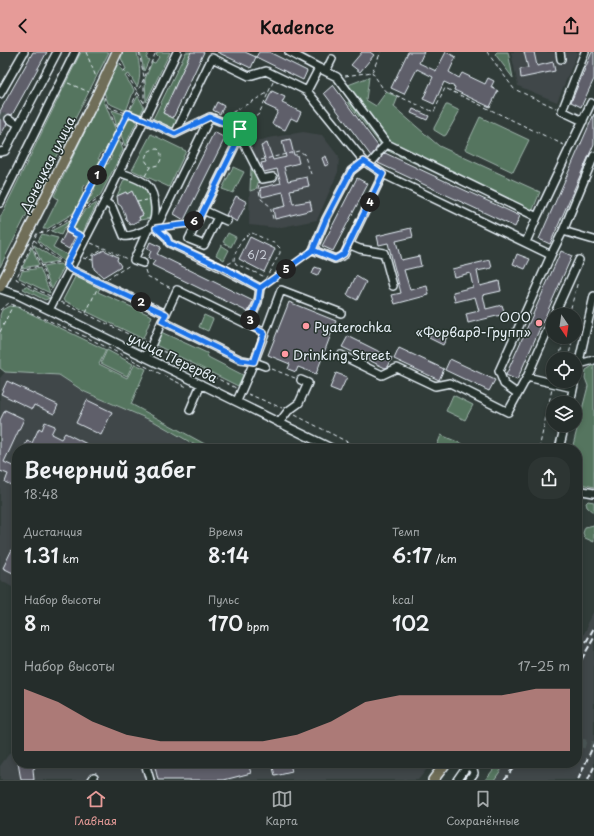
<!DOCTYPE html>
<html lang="ru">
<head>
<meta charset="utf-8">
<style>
  :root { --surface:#252d2b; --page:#2d3533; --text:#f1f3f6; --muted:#a3a8a9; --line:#424947; --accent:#e69b98 }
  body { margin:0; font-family:"Playpen Sans",sans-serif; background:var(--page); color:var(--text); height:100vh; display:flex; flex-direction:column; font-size:15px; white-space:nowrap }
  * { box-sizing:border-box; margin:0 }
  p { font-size:13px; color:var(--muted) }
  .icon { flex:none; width:22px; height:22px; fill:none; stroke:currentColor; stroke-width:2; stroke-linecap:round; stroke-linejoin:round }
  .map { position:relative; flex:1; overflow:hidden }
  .panel { position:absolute; left:12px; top:392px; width:570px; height:324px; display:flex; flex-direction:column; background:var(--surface); border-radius:16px; box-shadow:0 2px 6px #0003,0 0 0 1px var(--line) }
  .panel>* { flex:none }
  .needle { width:26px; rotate:167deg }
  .fabs { position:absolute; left:546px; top:256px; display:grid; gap:8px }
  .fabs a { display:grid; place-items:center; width:36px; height:36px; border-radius:50%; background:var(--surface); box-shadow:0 2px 6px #0003,0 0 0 1px var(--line); font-size:20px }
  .pin { position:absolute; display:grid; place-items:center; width:34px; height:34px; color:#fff; margin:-17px; border-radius:8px; box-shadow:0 2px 6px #0006 }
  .km { position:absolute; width:20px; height:20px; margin:-10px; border-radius:50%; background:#222; color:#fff; font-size:11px; line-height:20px; text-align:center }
  .round { display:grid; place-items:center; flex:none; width:42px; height:42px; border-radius:16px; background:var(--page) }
  .headline { display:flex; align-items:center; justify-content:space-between; height:68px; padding:0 12px }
  h1 { font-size:22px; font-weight:600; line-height:30px }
  .figures { display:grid; grid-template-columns:repeat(3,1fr); gap:6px; height:68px; padding:4px 12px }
  .figures div { display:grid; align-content:center }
  .figures b { font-size:20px; font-weight:600 }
  .figures small { font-size:11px; font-weight:400 }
  .figures p { font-size:11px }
  .chart { height:112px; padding:8px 12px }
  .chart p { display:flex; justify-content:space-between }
  .chart svg { width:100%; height:72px; margin-top:4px; fill:var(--accent); opacity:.7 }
  header { display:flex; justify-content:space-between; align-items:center; height:52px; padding:0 12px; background:var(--accent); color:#111; font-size:18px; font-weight:600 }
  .dock { display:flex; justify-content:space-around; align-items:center; height:56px; border-top:1px solid var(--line); background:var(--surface); font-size:11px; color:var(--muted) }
  .dock a { display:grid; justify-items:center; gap:2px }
  .dock .active { color:var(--accent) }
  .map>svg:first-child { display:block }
  .built { fill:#3f4648 }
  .green { fill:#55755e; stroke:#9eb3ab }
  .building { fill:#5f5f6b; stroke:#e8f1f8 }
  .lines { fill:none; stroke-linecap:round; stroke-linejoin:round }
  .minor-tunnel { stroke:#4c5756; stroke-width:7; stroke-dasharray:7 3.5; stroke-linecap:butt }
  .major-tunnel { stroke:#4c5756; stroke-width:9; stroke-dasharray:9 4.5; stroke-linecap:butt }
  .minor-casing { stroke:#e8f1f8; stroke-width:10 }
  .major-casing { stroke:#e8f1f8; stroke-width:12 }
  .path { stroke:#e8f1f8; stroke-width:1; stroke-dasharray:4 3; stroke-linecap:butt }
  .minor { stroke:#26332d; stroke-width:7 }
  .major { stroke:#706e59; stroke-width:9 }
  .rail { stroke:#e8f1f8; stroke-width:2; stroke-dasharray:6 3; stroke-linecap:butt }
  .route-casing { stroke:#fff; stroke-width:8 }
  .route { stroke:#1a73e8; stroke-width:5 }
  .poi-dot { fill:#ff9aa2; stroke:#26332d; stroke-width:1.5 }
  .labels { text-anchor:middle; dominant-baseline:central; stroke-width:3; stroke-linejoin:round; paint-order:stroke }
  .number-label { font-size:11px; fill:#c6ccd5 }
  .street-label { font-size:13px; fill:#e8f1f8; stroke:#26332d }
  .poi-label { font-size:13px; fill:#e8f1f8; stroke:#26332d; text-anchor:start }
</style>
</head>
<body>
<header><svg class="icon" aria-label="back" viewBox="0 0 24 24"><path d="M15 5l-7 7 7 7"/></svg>Kadence<svg class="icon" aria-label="share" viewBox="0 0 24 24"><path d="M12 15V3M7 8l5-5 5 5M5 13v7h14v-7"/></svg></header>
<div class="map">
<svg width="594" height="728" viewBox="0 0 594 728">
  <rect width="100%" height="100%" fill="#313c39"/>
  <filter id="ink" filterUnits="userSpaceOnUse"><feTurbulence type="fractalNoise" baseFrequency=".025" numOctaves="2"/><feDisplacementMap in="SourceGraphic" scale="8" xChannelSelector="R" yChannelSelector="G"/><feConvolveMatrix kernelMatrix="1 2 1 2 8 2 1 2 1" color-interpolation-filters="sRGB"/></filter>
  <g filter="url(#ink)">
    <path class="built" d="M511 0H578L557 50 518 34Z
      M303 80 322 83 339 105 338 120 317 168 277 176 249 173 250 102 256 90 268 86Z
      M5 320 59 323 85 340 155 370 198 397H17V538L0 528V326Z
      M594 559V728H488L501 711H577V595L588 574 587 571Z
      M17 691V711H432L418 728H0V714Z"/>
    <path class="green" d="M81 0H109L0 215V166Z
      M123 0H137C139 13 142 23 137 35L129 22 125 24 134 38 126 59 108 51 104 40 118 11 123 20 126 17 121 6Z
      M140 0H149L146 6 149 8 144 19Z
      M158 0H170L146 50 145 27 152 10 155 11 159 5 156 2Z
      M186 0H191L163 61 173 66 178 70 174 77 152 69Z
      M497 0H508L513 26 495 2Z
      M369 25 366 48 376 54 386 40 398 45 394 55 439 94 540 140 530 165 384 97 349 52 348 33Z
      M102 44 116 79 106 100H102L98 107 101 108 96 118H93L90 122 93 125 89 132 85 133 82 138 84 142 77 159 47 177H43L58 147 54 144Z
      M138 44 144 55 139 65 129 60Z
      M446 53H448L458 58 459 60 446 83 444 84 434 78V76Z
      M112 58 123 62 117 75Z
      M129 64 137 69 125 94 120 80Z
      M480 65 529 88 513 120 465 97Z
      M151 82 186 99 169 135 132 118Z
      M118 85 123 98 100 144 84 154 89 144 91 145 95 137 93 136 98 127H101L103 124 102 119 105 111 108 112 112 104 110 103Z
      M233 115 244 120 233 141 222 137Z
      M251 116 259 128 256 137 250 139Z
      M128 127 143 133 153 154 151 166 140 168 139 165 143 163 132 140 127 142 126 140 117 144 124 128Z
      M97 151 82 182 72 177 85 158Z
      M72 168 68 175H65L61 183 51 179Z
      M228 181 236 185 231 195 223 190Z
      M42 182 58 186 53 195 69 204 66 211 38 189Z
      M34 193 58 209 42 212Z
      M221 193 229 198 224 208 216 203Z
      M32 195 39 213 22 216Z
      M60 212 64 215 52 237 43 215Z
      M40 216 50 241 19 226 22 219Z
      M76 223 101 234 98 240 152 264 143 287 63 248Z
      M25 234 50 246 45 248 23 237Z
      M9 254 17 255 106 298 99 312 127 326 135 312 146 317 131 352 214 397H202L155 370 85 340 59 323 5 320 0 316V263L2 258Z
      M204 263 213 267 208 279 199 275Z
      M161 280 207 301 208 305 243 323 238 334 156 293Z
      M107 298 133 312 127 324 101 311Z
      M594 313V435L577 431V397H572L588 334 585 326 586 318Z
      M453 343 473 353 465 368 446 359Z
      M441 383 467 394 466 397H439L436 396Z
      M588 449 594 450V461L587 455 586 451Z
      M594 473V490L585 486 583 481 585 475Z
      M496 711H506L494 728H485L497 713Z"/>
    <path class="building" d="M33 0H47L12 63 9 62 5 64 4 67 7 72 0 84V59Z
      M191 0H204L173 66 163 61Z
      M217 0H245L256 5 251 16Z
      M259 0H269L307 19 303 28 256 5Z
      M362 0H370L374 3 360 20 351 13Z
      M408 0H424L419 11 436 19 446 0 456 5 449 20 459 26 462 21 485 32 488 26 494 29 491 35 498 39 490 55 454 38 455 35 444 30 434 52 423 47 433 25 417 17 404 42 391 36Z
      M524 0H534L537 14 553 10 555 19 521 26 520 17 528 16Z
      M592 0H594V27L581 55 571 50Z
      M333 33 378 94 375 99 371 104 324 41Z
      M272 39 285 45 282 51 301 60 297 69 291 66 285 78 272 72 278 59 265 53Z
      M217 50 224 54 220 62 213 58Z
      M413 57 429 64 427 68 411 61Z
      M594 62V92L550 192 539 187Z
      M214 80 225 86 184 168 174 162Z
      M290 87 294 103H297L299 111 284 115 288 129 307 125 309 134 290 138 293 152 310 149 312 158 275 167 273 157 286 154 283 140 262 145 260 136 281 131 277 117 264 120 261 111 266 110 261 94 267 91 273 108 286 105 282 89Z
      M385 101 520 164 515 175 378 111 382 104Z
      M326 104 329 112 325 114 322 106Z
      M357 126 368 132 333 199 322 194Z
      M132 139 143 163 139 165 140 168 130 173 126 167 125 162 121 154 118 152 117 144 126 140 127 142Z
      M236 144 247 150 237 170 226 163Z
      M411 176 413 185 396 189 401 208 419 204 421 214 404 218 410 238 427 234 429 243 395 252 392 243 401 241 388 191 379 193 377 184Z
      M66 180 75 185 69 197 60 192Z
      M250 185 275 197 264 220 239 207Z
      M150 190 161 195 157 202 253 249 248 260 152 213 155 209 148 206 151 199 147 197Z
      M104 198 118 205 117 208 121 214 103 225 94 217 93 208V204Z
      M561 199 572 204 517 328 506 323Z
      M517 202 530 207 525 217 513 212Z
      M490 208 492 216 477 219 480 234 499 229 501 239 483 243 486 257 502 253 505 262 468 271 466 262 479 259 475 245 455 250 453 240 473 235 470 221 454 225 452 217Z
      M315 215 321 217 317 224 312 222Z
      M356 224 366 230 357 248 347 243Z
      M289 250 336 269 316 322 298 315 296 320 288 317 290 312 268 303Z
      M433 278 447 285 443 293 429 286Z
      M348 284 392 306 388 315 385 316 342 295Z
      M399 296 444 317 439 328 394 307Z
      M450 307 495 328 489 339 445 318Z
      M336 321 347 325 340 340 330 336Z
      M7 329 58 353 54 362 34 353 32 357 1 342Z
      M87 348 112 360 101 383 76 371Z
      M5 358 24 367 4 410 17 416V432L15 435 5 430 8 422 0 419V368Z
      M45 370 55 374 51 382 61 387 65 381 97 397H61L51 392 48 397H24L27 389 32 391 39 376 42 378Z
      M17 487V523L3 516Z
      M18 711H34L35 716 33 717 34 728H21Z
      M154 711H248L251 721 224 728H158Z
      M272 711H290L292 720 275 724Z"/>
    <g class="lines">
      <path class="minor-tunnel" d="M0 63 9 67"/>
      <path class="major-tunnel" d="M577 690 594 694"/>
      <defs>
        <path id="minor" d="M289 0 319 16 307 39
          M560 0 561 7
          M319 16 337 25 387 92 380 99
          M326 19 332 7
          M0 42 24 0
          M9 67 18 72
          M145 68 175 82 212 6 249 24 266 19 307 39 364 109 383 122 551 203 563 179 594 188
          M583 69 562 59 585 0
          M175 82 210 65 240 77V84L189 187 204 193 218 165
          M240 84 262 127 273 125
          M387 92 537 165 526 190
          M0 100 5 99 57 0
          M364 109 351 119 326 167 313 198 335 207 344 203 383 122
          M369 113 377 104
          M105 150 112 155 124 184C129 185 132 183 136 182 140 180 145 179 148 177 159 169 156 142 147 133 140 126 128 124 119 120
          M0 151 75 0
          M203 158 227 169
          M537 165 591 51
          M152 172 167 186 169 191 224 217 260 236 258 250 248 273
          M156 176 210 65
          M563 179 594 104
          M348 192 360 197 384 201 393 234
          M143 211 134 208 148 177
          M70 217 166 262 164 265
          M0 237 18 243 49 258 333 397
          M49 258 106 147 177 0
          M166 262 177 238 265 281 254 310 237 349
          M554 263 579 208
          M265 281 281 238 341 261
          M341 303 382 323 397 316 435 334 450 331 508 360 527 325 573 336
          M146 305 162 269 241 308 254 310 265 314
          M579 312 594 308
          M527 325 553 266
          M575 327 594 244
          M518 342 504 332 499 319 551 203
          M570 351 574 333
          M190 358 201 332
          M279 371 288 359 299 351 308 331 301 328
          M559 397 565 373
          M577 438 594 441
          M145 711 150 728
          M92 728 94 725
          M457 728 466 715 468 714 473 717 474 721 469 728"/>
        <path id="major" d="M0 235 97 43 117 0
          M433 728 446 711"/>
      </defs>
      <use href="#minor" class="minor-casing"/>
      <use href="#major" class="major-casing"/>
      <path class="path" d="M86 0 96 25
        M139 0 144 25V51
        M487 0 514 37 556 56
        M120 11 144 51
        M372 20 384 38 434 60 445 36 564 93
        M345 24 372 20 381 0
        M68 31 89 40
        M104 45 123 94
        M108 55 138 65
        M226 64 269 40
        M245 73 259 62 273 30
        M261 108 299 99 304 102 311 122
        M145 124 150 115 158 113C162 107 163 103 158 97 150 97 146 100 145 108L150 115
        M259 133 258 136 261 147 270 154 273 167
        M137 150 147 148
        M165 175 189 171
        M80 183 69 178 78 161 97 148
        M34 188 65 213
        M91 191 103 196
        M32 192 51 238
        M83 206 93 208
        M85 207 104 196 127 207
        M235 210 236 212 263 224H266
        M228 212 234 209C234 200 243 182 252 181L276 192 280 196V201L263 231
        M20 218 60 210
        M145 218 147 224 171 236
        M107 227 130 213
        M266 232 307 202
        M50 244 16 227 37 181 46 180 78 161 128 61 156 0
        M61 250 145 290
        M0 258 9 251 13 253 84 284 187 335
        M86 261 97 237
        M569 263 578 229
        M0 280 13 253
        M157 296 236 336
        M559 307 564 285
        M568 307 572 289 570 285
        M272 317 295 326
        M248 342 282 356
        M295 363 361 397
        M539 397 552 337"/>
      <use href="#minor" class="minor"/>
      <use href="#major" class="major"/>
      <path class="rail" d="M586 590 594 576
        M577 615 594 586
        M504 728 517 711
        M578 728 594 692
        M588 728 594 715"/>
    </g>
  </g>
  <g class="lines" filter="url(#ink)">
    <defs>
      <path id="route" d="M240 77 210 65 175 82 145 68 128 61 69 178 81 184 66 213 70 217 166 262 162 269 241 308 254 310 264 281 248 273 258 250 260 236 313 198 335 207 344 202 383 122 364 109 351 119 326 167 313 198 260 236 224 216 169 191 167 186 156 176 189 172 200 165 240 84V77"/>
    </defs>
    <use href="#route" class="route-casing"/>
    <use href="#route" class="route"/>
  </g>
  <g class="poi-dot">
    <circle cx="539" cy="271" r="4"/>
    <circle cx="306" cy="274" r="4"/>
    <circle cx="285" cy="302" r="4"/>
  </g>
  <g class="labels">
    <g class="number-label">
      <text x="257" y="202">6/2</text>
    </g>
    <g class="street-label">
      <text transform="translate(47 112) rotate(-63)">Донецкая улица</text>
      <text transform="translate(173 305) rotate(26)">улица Перерва</text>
    </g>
    <g class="poi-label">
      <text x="531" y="264" text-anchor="end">ООО<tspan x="531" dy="15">«Форвард-Групп»</tspan></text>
      <text x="314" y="274">Pyaterochka</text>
      <text x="293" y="302">Drinking Street</text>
    </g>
  </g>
</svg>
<div class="fabs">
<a><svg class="needle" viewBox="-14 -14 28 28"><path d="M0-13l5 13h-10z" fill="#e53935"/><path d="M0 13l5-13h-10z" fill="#a3a8a9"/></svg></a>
<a><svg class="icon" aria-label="locate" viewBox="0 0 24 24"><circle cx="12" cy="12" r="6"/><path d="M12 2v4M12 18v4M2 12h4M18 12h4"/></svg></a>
<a><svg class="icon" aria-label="layers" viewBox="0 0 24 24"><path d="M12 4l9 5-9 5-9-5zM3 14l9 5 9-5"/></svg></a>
</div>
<div class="pin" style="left:240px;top:77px;background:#1e9e55"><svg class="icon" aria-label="arrive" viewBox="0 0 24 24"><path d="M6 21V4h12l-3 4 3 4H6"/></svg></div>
<b class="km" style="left:97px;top:123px">1</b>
<b class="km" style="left:141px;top:250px">2</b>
<b class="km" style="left:250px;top:268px">3</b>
<b class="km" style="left:370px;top:150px">4</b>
<b class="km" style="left:286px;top:217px">5</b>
<b class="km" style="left:194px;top:169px">6</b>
<section class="panel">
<div class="headline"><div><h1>Вечерний забег</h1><p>18:48</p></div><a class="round"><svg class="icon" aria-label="share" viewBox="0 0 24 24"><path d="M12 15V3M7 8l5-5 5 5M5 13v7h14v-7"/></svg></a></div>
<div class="figures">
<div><p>Дистанция</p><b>1.31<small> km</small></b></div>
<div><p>Время</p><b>8:14</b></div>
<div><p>Темп</p><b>6:17<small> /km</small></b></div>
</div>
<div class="figures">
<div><p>Набор высоты</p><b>8<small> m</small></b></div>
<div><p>Пульс</p><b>170<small> bpm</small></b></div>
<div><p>kcal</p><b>102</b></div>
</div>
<div class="chart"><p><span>Набор высоты</span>17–25 m</p>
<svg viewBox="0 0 160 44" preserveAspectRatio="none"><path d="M0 44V6L10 14L20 26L30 34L40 38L50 38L60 38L70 38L80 34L90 26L100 14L110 10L120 10L130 10L140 10L150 6L160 6V44z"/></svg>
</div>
</section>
</div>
<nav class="dock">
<a class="active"><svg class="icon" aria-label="home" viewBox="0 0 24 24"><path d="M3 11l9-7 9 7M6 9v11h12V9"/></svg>Главная</a>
<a><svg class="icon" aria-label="map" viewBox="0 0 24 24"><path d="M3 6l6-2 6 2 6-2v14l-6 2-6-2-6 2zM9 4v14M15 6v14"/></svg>Карта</a>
<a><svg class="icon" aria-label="saved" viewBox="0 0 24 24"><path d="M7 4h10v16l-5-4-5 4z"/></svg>Сохранённые</a>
</nav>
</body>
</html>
